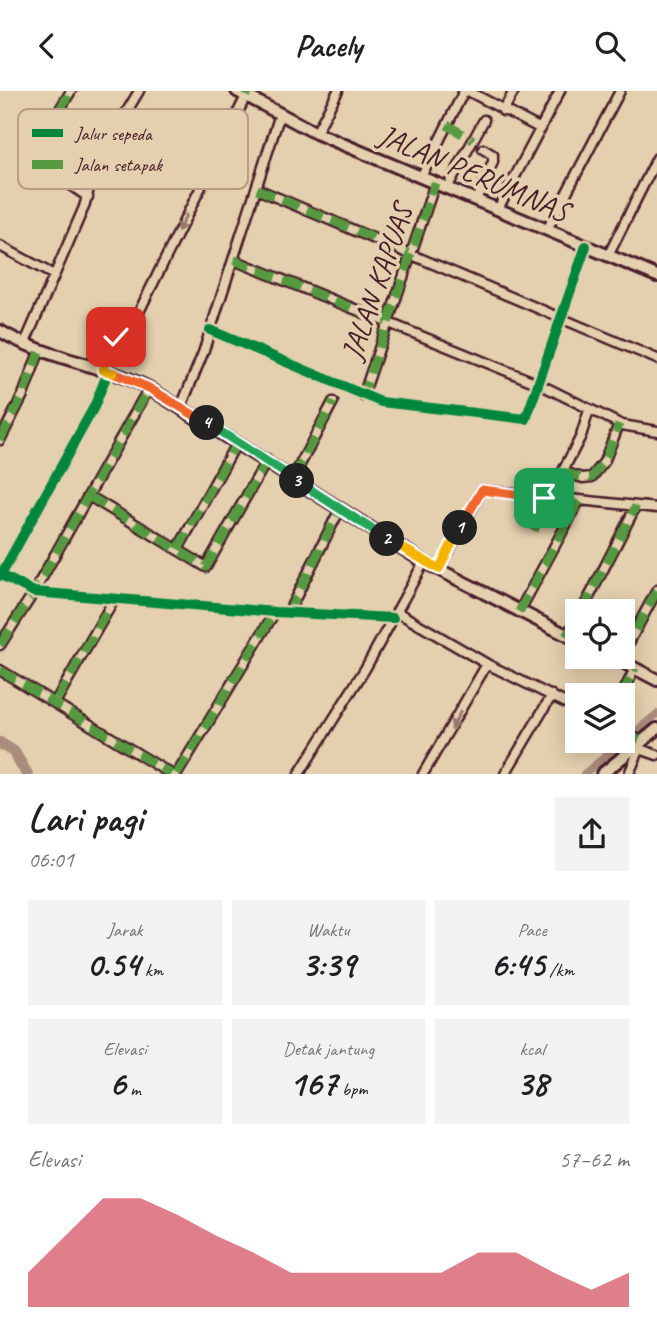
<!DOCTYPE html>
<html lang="id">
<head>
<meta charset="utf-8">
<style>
  :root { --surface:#fff; --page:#f2f2f2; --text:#202124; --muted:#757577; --accent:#d1495b }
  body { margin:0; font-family:Caveat,sans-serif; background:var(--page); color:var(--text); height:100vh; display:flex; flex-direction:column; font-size:26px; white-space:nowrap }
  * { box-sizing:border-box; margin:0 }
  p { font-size:23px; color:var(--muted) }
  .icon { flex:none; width:38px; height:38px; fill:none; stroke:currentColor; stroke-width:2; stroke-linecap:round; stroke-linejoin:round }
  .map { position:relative; height:683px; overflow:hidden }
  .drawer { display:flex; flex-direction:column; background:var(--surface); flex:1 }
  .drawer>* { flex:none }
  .fabs { position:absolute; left:565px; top:508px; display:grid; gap:14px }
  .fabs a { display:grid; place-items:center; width:70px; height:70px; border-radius:0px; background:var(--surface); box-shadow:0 4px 18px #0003; font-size:35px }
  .pin { position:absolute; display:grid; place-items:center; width:60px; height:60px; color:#fff; margin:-30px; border-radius:14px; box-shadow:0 4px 10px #0006 }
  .km { position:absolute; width:35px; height:35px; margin:-18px; border-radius:50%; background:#222; color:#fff; font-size:19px; line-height:35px; text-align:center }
  .round { display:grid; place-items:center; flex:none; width:74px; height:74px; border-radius:0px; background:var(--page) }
  .overview { display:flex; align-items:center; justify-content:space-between; height:119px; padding:0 28px }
  h1 { font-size:38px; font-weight:600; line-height:52px }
  .stats { display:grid; grid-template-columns:repeat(3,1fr); gap:10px; height:119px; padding:7px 28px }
  .stats div { display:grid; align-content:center; border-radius:0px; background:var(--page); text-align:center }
  .stats b { font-size:35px; font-weight:600 }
  .stats small { font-size:19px; font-weight:400 }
  .stats p { font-size:19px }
  .chart { height:196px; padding:14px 28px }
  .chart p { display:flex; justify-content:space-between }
  .chart svg { width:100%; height:126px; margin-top:7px; fill:var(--accent); opacity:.7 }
  header { display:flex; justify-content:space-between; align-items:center; height:91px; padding:0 28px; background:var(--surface); font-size:32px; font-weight:600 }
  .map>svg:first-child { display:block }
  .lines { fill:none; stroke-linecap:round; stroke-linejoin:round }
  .canal { stroke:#aa8c7c; stroke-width:8 }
  .river { stroke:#aa8c7c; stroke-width:12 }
  .minor-casing { stroke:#4a1f2b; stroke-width:13 }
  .major-casing { stroke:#4a1f2b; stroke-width:16 }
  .minor { stroke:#e4d0ae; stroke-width:8 }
  .major { stroke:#e4d0ae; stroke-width:10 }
  .quiet { stroke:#559a41; stroke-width:9; stroke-dasharray:18 9; stroke-linecap:butt }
  .cycleway-casing { stroke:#e4d0ae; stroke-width:15 }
  .cycleway { stroke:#00873e; stroke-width:10 }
  .oneway { fill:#97786c }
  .split-1-casing { stroke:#fff; stroke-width:14 }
  .split-2-casing { stroke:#fff; stroke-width:14 }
  .split-3-casing { stroke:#fff; stroke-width:14 }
  .split-4-casing { stroke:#fff; stroke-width:14 }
  .split-5-casing { stroke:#fff; stroke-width:14 }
  .split-6-casing { stroke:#fff; stroke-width:14 }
  .split-1 { stroke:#f0652b; stroke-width:9 }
  .split-2 { stroke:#f5b400; stroke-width:9 }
  .split-3 { stroke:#22a559; stroke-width:9 }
  .split-4 { stroke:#22a559; stroke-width:9 }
  .split-5 { stroke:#f0652b; stroke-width:9 }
  .split-6 { stroke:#f5b400; stroke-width:9 }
  .labels { text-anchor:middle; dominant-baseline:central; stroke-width:7; stroke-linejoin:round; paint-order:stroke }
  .street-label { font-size:30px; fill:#4a1f2b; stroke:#e4d0ae }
  .key { fill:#e4d0ae; stroke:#b69b87; stroke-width:2 }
  .key-label { font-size:19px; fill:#4a1f2b }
</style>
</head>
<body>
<header><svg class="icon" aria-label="back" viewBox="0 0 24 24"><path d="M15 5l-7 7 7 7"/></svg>Pacely<svg class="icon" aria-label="search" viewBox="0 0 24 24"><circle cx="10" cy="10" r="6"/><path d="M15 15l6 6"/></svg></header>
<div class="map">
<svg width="657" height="683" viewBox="0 0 657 683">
  <rect width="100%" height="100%" fill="#e4d0ae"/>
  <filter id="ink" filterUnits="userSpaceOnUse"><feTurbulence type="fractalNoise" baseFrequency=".0143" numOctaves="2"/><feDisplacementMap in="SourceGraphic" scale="14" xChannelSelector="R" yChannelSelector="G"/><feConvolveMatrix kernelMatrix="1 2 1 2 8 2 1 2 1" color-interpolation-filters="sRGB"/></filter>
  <g filter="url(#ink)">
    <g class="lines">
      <path class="canal" d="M584 683 657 623"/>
      <path class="river" d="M0 652 14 661 27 683"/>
      <defs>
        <path id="minor" d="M468 0 541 38
          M503 20 514 0
          M316 42 338 0
          M31 66 71 0
          M49 80 88 106
          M421 86 464 0
          M447 97 484 29
          M257 98 657 268
          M476 109 493 71V64L483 58
          M498 118 560 0
          M547 139 620 0
          M0 155 52 183
          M608 165 657 67
          M234 169 539 293 622 334 657 340
          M210 239 381 311 526 328 586 155
          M24 254 84 116 96 72 139 0
          M103 279 119 240 130 239 246 5
          M108 281 94 316 1 484 34 501 275 521 393 527
          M363 305 435 92
          M181 316 203 262 280 23
          M0 349 23 304 39 261
          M563 381 583 387 592 386 604 371 619 333
          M293 387 333 311
          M89 405 206 476 267 369
          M549 407 581 345 589 319
          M178 458 237 351
          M439 478 482 399 657 417
          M582 520 636 415
          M397 521 487 573 578 618
          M519 521 579 410
          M288 522 339 420
          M566 545 578 528
          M0 554 34 501 149 297
          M623 563 657 499
          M0 579 171 683
          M622 604 635 577
          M57 608 115 507
          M623 641 641 650
          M637 657 657 664
          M177 683 275 521
          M299 683 365 578 424 471
          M423 683 487 573
          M505 683 552 604
          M629 683 639 659"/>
        <path id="major" d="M237 0 316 42 657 185
          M0 240C47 268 101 273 149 297L424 471 578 550
          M611 565 657 589
          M602 683 657 638"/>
      </defs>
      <use href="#minor" class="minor-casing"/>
      <use href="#major" class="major-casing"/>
      <use href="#minor" class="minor"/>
      <use href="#major" class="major"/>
      <path class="quiet" d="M246 5 248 0
        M447 34 473 49
        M31 66 71 0
        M257 98 409 162
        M234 169 386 231
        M103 279 119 240 130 239
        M360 304 363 305 435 92
        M0 349 23 304 39 261
        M563 381 583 387 592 386 604 371 619 333
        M293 387 333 311
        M89 405 206 476 267 369
        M534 440 544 407
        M178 458 237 351
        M439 478 482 399
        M582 520 636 415
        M519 521 579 410
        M288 522 339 420
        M566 545 578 528
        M0 554 34 501 149 297
        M623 563 657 499
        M0 579 171 683
        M622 604 635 577
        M57 608 115 507
        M623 641 641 650
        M177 683 275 521"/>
      <defs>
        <path id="cycleway" d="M210 239 381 311 526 328 586 155
          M108 281 94 316 1 484 34 501 275 521 393 527"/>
      </defs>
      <use href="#cycleway" class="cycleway-casing"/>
      <use href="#cycleway" class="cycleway"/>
    </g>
    <defs><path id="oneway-solid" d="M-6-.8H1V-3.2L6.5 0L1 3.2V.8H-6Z" transform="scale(1.75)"/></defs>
    <g class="oneway">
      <use href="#oneway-solid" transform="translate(182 132) rotate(116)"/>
      <use href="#oneway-solid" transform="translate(456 629) rotate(117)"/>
    </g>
  </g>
  <g class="lines" filter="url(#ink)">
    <defs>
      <path id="split-1" d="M460 437 482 399 544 407"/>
      <path id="split-2" d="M387 448 439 478 460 437"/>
      <path id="split-3" d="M297 390 387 448"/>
      <path id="split-4" d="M207 332 297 390"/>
      <path id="split-5" d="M113 282 149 297 207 332"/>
      <path id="split-6" d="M113 282 103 279 116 246"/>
    </defs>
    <use href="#split-1" class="split-1-casing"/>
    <use href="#split-2" class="split-2-casing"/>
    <use href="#split-3" class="split-3-casing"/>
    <use href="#split-4" class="split-4-casing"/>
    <use href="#split-5" class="split-5-casing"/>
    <use href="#split-6" class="split-6-casing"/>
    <use href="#split-1" class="split-1"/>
    <use href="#split-2" class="split-2"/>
    <use href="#split-3" class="split-3"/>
    <use href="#split-4" class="split-4"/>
    <use href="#split-5" class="split-5"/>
    <use href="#split-6" class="split-6"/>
  </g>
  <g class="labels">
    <g class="street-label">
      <text transform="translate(474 82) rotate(23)">JALAN PERUMNAS</text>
      <text transform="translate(377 191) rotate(-71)">JALAN KAPUAS</text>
    </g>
  </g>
  <rect x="18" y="18" width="230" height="80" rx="10" class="key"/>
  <rect x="32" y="38" width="31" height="8" fill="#00873e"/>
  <rect x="32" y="69" width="31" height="9" fill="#559a41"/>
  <g class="key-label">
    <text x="75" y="49">Jalur sepeda</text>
    <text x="75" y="80">Jalan setapak</text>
  </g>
</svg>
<div class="fabs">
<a><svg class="icon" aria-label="locate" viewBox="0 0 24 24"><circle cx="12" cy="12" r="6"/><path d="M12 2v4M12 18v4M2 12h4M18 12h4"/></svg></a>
<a><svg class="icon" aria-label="layers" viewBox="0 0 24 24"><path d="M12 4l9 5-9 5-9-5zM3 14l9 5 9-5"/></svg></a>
</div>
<div class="pin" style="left:544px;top:407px;background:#1e9e55"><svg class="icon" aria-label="arrive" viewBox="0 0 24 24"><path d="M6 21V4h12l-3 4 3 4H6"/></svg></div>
<div class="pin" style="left:116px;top:246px;background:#d93025"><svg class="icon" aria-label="check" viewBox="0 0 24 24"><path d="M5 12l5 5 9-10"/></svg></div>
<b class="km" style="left:460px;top:437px">1</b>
<b class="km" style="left:387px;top:448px">2</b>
<b class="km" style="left:297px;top:390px">3</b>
<b class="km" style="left:207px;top:332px">4</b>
</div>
<section class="drawer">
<div class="overview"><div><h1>Lari pagi</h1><p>06:01</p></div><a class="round"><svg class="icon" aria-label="share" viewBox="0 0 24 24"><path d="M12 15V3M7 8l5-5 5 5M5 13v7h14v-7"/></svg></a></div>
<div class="stats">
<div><p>Jarak</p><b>0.54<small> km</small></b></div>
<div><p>Waktu</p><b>3:39</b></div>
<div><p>Pace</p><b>6:45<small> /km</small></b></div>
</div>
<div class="stats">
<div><p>Elevasi</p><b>6<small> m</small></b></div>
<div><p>Detak jantung</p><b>167<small> bpm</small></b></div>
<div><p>kcal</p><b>38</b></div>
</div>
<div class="chart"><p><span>Elevasi</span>57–62 m</p>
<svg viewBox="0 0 160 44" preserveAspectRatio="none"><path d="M0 44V32L10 19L20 6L30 6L40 12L50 19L60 25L70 32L80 32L90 32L100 32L110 32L120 25L130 25L140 32L150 38L160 32V44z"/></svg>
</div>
</section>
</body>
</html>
